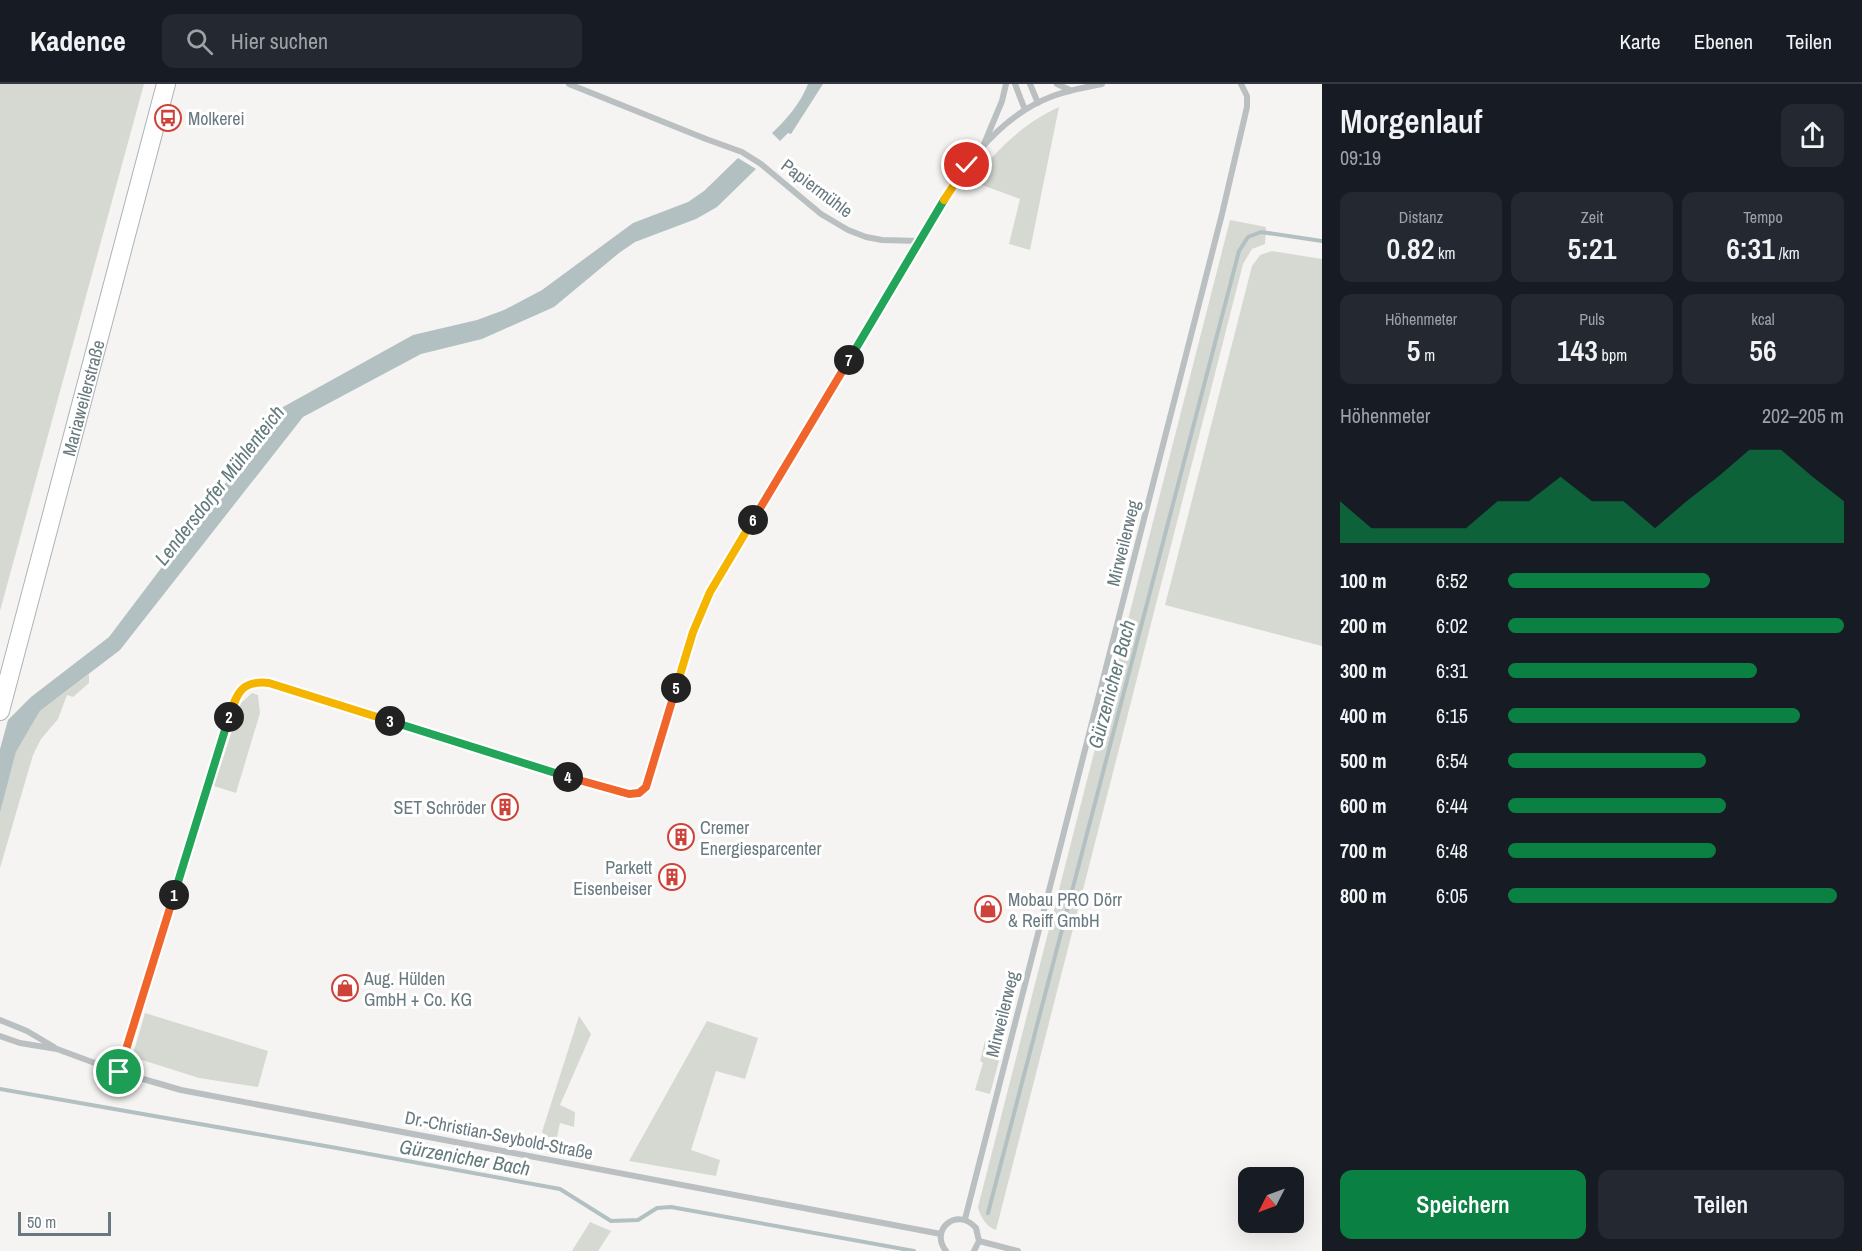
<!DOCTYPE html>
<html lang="de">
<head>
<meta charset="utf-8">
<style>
  :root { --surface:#171b24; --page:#242831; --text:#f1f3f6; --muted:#9ea1a6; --line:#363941; --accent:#0b8043 }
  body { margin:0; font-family:"Archivo Narrow",sans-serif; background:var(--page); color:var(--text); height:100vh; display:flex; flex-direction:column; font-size:22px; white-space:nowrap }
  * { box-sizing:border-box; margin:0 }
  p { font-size:20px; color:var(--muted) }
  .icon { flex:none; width:33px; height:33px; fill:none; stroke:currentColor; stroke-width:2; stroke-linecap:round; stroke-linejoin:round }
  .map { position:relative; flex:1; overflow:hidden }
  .sheet { display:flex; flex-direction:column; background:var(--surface); width:540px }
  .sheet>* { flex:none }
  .needle { width:39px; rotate:228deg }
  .tools { position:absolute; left:1238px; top:1083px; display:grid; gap:12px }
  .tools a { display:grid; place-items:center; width:66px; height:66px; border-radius:12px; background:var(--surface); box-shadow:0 6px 24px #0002; font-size:30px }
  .scale { position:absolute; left:18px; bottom:15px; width:93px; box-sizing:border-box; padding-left:6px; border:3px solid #68797f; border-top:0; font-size:16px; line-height:21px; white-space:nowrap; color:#68797f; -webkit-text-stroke:4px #fff; paint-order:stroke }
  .pin { position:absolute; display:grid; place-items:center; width:51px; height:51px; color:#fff; margin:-26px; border:3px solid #fff; border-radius:50%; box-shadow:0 2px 6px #0007 }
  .km { position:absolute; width:30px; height:30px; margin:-15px; border-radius:50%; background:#222; color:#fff; font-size:16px; line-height:30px; text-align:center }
  .round { display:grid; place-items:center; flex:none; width:63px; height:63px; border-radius:12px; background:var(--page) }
  .summary { display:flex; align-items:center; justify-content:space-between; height:102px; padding:0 18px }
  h1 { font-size:33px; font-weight:600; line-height:45px }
  .figures { display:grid; grid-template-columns:repeat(3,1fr); gap:9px; height:102px; padding:6px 18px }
  .figures div { display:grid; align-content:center; border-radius:12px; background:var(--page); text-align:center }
  .figures b { font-size:30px; font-weight:600 }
  .figures small { font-size:16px; font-weight:400 }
  .figures p { font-size:16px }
  .chart { height:168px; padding:12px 18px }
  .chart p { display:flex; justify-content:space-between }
  .chart svg { width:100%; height:108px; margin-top:6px; fill:var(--accent); opacity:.7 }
  .primary-button { display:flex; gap:12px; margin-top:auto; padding:12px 18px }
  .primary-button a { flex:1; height:69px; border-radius:12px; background:var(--accent); color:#fff; font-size:24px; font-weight:600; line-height:69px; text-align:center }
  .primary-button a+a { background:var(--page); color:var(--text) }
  ul { padding:0 18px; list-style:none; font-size:20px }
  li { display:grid; grid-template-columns:96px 72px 1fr; align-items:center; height:45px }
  li i { height:15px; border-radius:8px; background:var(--accent) }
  header { display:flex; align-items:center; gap:36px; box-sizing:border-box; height:84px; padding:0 30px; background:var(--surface); border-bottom:2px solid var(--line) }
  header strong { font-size:28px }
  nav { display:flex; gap:33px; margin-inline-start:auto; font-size:21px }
  .search { width:420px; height:54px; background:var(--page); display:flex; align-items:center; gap:15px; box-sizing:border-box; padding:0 21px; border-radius:12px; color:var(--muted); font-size:22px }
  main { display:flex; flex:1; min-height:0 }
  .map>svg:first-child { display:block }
  .green { fill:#d6d9d2 }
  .water { fill:#b3c0c2 }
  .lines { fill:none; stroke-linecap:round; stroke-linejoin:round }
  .stream { stroke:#b3c0c2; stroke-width:4 }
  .secondary-casing { stroke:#adb3b6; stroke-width:20 }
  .street { stroke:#babfc1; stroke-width:6 }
  .secondary { stroke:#fff; stroke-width:18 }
  .split-1-casing { stroke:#fff; stroke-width:12 }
  .split-2-casing { stroke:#fff; stroke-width:12 }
  .split-3-casing { stroke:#fff; stroke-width:12 }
  .split-4-casing { stroke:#fff; stroke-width:12 }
  .split-5-casing { stroke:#fff; stroke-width:12 }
  .split-6-casing { stroke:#fff; stroke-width:12 }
  .split-7-casing { stroke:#fff; stroke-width:12 }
  .split-8-casing { stroke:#fff; stroke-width:12 }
  .split-9-casing { stroke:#fff; stroke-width:12 }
  .split-1 { stroke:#f0652b; stroke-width:8 }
  .split-2 { stroke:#22a559; stroke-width:8 }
  .split-3 { stroke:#f5b400; stroke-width:8 }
  .split-4 { stroke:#22a559; stroke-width:8 }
  .split-5 { stroke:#f0652b; stroke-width:8 }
  .split-6 { stroke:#f5b400; stroke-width:8 }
  .split-7 { stroke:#f0652b; stroke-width:8 }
  .split-8 { stroke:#22a559; stroke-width:8 }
  .split-9 { stroke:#f5b400; stroke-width:8 }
  .labels { text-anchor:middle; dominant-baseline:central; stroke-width:6; stroke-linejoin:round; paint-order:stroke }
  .poi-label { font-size:18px; fill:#68797f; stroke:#fff; text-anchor:start }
  .street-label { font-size:18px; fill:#68797f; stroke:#fff }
  .water-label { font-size:20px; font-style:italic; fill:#637a7c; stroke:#fff }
</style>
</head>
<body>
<header>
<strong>Kadence</strong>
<div class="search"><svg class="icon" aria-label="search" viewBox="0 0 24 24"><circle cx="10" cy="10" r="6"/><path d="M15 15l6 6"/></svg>Hier suchen</div>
<nav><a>Karte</a><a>Ebenen</a><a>Teilen</a></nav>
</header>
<main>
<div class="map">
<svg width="1322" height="1167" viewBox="0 0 1322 1167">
  <rect width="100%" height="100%" fill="#f5f4f2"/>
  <path class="green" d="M0 0H144L0 527Z
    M1059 23 1030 166 1009 160 1020 115 971 97C996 67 1023 39 1059 23Z
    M1230 136 1266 143 1265 160 1252 165 1243 180 996 1146C986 1143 980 1132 978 1123Z
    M1272 167 1322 175V562L1165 521 1252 182 1260 171Z
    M89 590V599L73 613 67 611 58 635 41 655 33 671 0 784V729L16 668 40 627Z
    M252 609 258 611 260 629 236 709 214 702 241 619Z
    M145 929 268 967 258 1003 199 994 139 975 135 972 134 967Z
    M579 932 591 950 560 1021 575 1028 574 1043 560 1039 557 1053H547L542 1048Z
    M707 937 758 954 745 995 716 987 691 1066 720 1076 716 1092 629 1077Z
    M985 957 1003 962 990 1010 975 1006 983 979 980 977Z
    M590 1138 611 1147 598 1167H572Z"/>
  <path class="water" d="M808 0H823L791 50 788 49 780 57 772 49C787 35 800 20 808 0Z
    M738 74 756 85 717 123 696 135 635 158 619 169 554 223 482 255 421 270 303 333 120 566 40 627 16 668 0 729V665L8 636 31 613 109 553 283 323 413 251 477 236 504 226 542 206 633 139 688 118 704 107Z"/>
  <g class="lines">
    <path class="stream" d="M0 1005 331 1063 560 1105 611 1137 638 1136 657 1124 671 1123 914 1167
      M988 1129 1239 167 1248 153 1261 148 1322 157"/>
    <defs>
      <g id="secondary">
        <path id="s1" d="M0 627 166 0"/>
      </g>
    </defs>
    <use href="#secondary" class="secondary-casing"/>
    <path class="street" d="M569 0 706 55 742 68 761 80 821 130 848 146 866 153 882 156 919 157C953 101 988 36 1053 12 1069 6 1086 3 1102 0
      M1015 0 1025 26
      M1030 0 1038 19
      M1057 0 1070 6
      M984 60 1002 17 1006 0
      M0 936 27 947 54 963
      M0 952 20 959 57 965 119 988 181 1006 941 1150
      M119 988 235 613C244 601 254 597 269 599L555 689 629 710 639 709 646 703 693 548 710 508 833 304 919 157
      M965 1135 1222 130 1247 23V12L1241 0
      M979 1157 1018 1167
      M946 1167C929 1146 957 1122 976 1144L979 1157 974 1167"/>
    <use href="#secondary" class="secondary"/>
  </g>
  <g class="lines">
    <defs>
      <path id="split-1" d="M119 988 174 811"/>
      <path id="split-2" d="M174 811 229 633"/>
      <path id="split-3" d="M229 633C237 609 241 596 269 599L390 637"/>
      <path id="split-4" d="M390 637 568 693"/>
      <path id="split-5" d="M568 693 629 710 639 709 646 703 676 604"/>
      <path id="split-6" d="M676 604 693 548 710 508 753 436"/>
      <path id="split-7" d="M753 436 849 276"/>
      <path id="split-8" d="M849 276 944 116"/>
      <path id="split-9" d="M944 116 967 81"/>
    </defs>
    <use href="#split-1" class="split-1-casing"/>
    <use href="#split-2" class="split-2-casing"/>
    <use href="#split-3" class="split-3-casing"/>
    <use href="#split-4" class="split-4-casing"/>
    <use href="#split-5" class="split-5-casing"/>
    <use href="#split-6" class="split-6-casing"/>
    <use href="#split-7" class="split-7-casing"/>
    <use href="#split-8" class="split-8-casing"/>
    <use href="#split-9" class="split-9-casing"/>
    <use href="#split-1" class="split-1"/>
    <use href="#split-2" class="split-2"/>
    <use href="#split-3" class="split-3"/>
    <use href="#split-4" class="split-4"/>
    <use href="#split-5" class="split-5"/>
    <use href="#split-6" class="split-6"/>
    <use href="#split-7" class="split-7"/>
    <use href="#split-8" class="split-8"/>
    <use href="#split-9" class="split-9"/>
  </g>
  <defs>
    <symbol id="bus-ring" viewBox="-11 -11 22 22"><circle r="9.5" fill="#fff" stroke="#cd4239" stroke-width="1.5"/><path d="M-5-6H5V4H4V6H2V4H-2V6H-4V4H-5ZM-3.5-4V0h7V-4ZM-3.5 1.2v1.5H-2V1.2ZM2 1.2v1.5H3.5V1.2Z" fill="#cd4239"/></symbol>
    <symbol id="building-ring" viewBox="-11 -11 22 22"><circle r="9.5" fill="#fff" stroke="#cd4239" stroke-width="1.5"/><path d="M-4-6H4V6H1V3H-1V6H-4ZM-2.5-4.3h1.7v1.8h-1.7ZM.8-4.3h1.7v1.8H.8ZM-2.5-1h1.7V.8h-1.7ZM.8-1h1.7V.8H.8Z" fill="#cd4239"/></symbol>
    <symbol id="shop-ring" viewBox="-11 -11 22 22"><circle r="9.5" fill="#fff" stroke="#cd4239" stroke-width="1.5"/><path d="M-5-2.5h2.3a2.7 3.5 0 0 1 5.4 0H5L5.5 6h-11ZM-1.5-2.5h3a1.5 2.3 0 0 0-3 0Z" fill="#cd4239"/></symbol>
  </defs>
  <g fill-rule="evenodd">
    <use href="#bus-ring" x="153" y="19" width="30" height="30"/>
    <use href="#building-ring" x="490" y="708" width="30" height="30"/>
    <use href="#building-ring" x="666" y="738" width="30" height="30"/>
    <use href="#building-ring" x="657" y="778" width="30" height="30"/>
    <use href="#shop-ring" x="973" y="810" width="30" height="30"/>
    <use href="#shop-ring" x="330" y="889" width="30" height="30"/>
  </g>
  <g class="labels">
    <g class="poi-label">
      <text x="188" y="34">Molkerei</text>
      <text x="486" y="723" text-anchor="end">SET Schröder</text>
      <text x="700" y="743">Cremer<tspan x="700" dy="21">Energiesparcenter</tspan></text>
      <text x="652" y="783" text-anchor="end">Parkett<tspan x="652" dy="21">Eisenbeiser</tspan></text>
      <text x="1008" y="815">Mobau PRO Dörr<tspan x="1008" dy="21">&amp; Reiff GmbH</tspan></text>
      <text x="364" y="894">Aug. Hülden<tspan x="364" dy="21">GmbH + Co. KG</tspan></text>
    </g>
    <g class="street-label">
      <text transform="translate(817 104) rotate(37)">Papiermühle</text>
      <text stroke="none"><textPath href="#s1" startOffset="324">Mariaweilerstraße</textPath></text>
      <text transform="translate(1123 459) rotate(-76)">Mirweilerweg</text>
      <text transform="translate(1002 930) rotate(-76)">Mirweilerweg</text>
      <text transform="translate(499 1051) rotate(11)">Dr.-Christian-Seybold-Straße</text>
    </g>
    <g class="water-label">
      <text transform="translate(219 401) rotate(-52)">Lendersdorfer Mühlenteich</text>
      <text transform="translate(1111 600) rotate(-75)">Gürzenicher Bach</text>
      <text transform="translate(465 1073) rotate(10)">Gürzenicher Bach</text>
    </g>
  </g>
</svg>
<div class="tools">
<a><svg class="needle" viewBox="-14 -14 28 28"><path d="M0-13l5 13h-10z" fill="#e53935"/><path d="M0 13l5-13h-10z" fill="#9ea1a6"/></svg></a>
</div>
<div class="scale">50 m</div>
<div class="pin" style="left:119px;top:988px;background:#1e9e55"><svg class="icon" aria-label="arrive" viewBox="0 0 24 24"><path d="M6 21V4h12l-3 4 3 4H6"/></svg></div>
<div class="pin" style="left:967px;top:81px;background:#d93025"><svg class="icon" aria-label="check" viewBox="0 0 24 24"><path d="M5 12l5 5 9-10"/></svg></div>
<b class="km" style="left:174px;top:811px">1</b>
<b class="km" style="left:229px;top:633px">2</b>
<b class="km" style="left:390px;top:637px">3</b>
<b class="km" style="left:568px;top:693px">4</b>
<b class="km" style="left:676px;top:604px">5</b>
<b class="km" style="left:753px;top:436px">6</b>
<b class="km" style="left:849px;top:276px">7</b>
</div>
<section class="sheet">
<div class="summary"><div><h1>Morgenlauf</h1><p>09:19</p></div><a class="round"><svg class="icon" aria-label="share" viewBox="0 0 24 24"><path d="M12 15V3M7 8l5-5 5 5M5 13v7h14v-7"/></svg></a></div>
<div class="figures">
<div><p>Distanz</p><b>0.82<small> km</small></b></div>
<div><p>Zeit</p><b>5:21</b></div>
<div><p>Tempo</p><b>6:31<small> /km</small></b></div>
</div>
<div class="figures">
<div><p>Höhenmeter</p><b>5<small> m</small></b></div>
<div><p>Puls</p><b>143<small> bpm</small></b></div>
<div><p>kcal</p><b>56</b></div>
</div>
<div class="chart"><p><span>Höhenmeter</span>202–205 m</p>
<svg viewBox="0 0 160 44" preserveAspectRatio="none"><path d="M0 44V27L10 38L20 38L30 38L40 38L50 27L60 27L70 17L80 27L90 27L100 38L110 27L120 17L130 6L140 6L150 17L160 27V44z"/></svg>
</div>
<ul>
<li><b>100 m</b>6:52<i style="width:60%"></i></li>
<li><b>200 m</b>6:02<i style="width:100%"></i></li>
<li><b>300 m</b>6:31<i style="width:74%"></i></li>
<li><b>400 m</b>6:15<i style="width:87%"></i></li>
<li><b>500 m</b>6:54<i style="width:59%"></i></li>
<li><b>600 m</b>6:44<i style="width:65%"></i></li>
<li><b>700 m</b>6:48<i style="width:62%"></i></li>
<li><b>800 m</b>6:05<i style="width:98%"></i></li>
</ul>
<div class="primary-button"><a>Speichern</a><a>Teilen</a></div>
</section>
</main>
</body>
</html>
